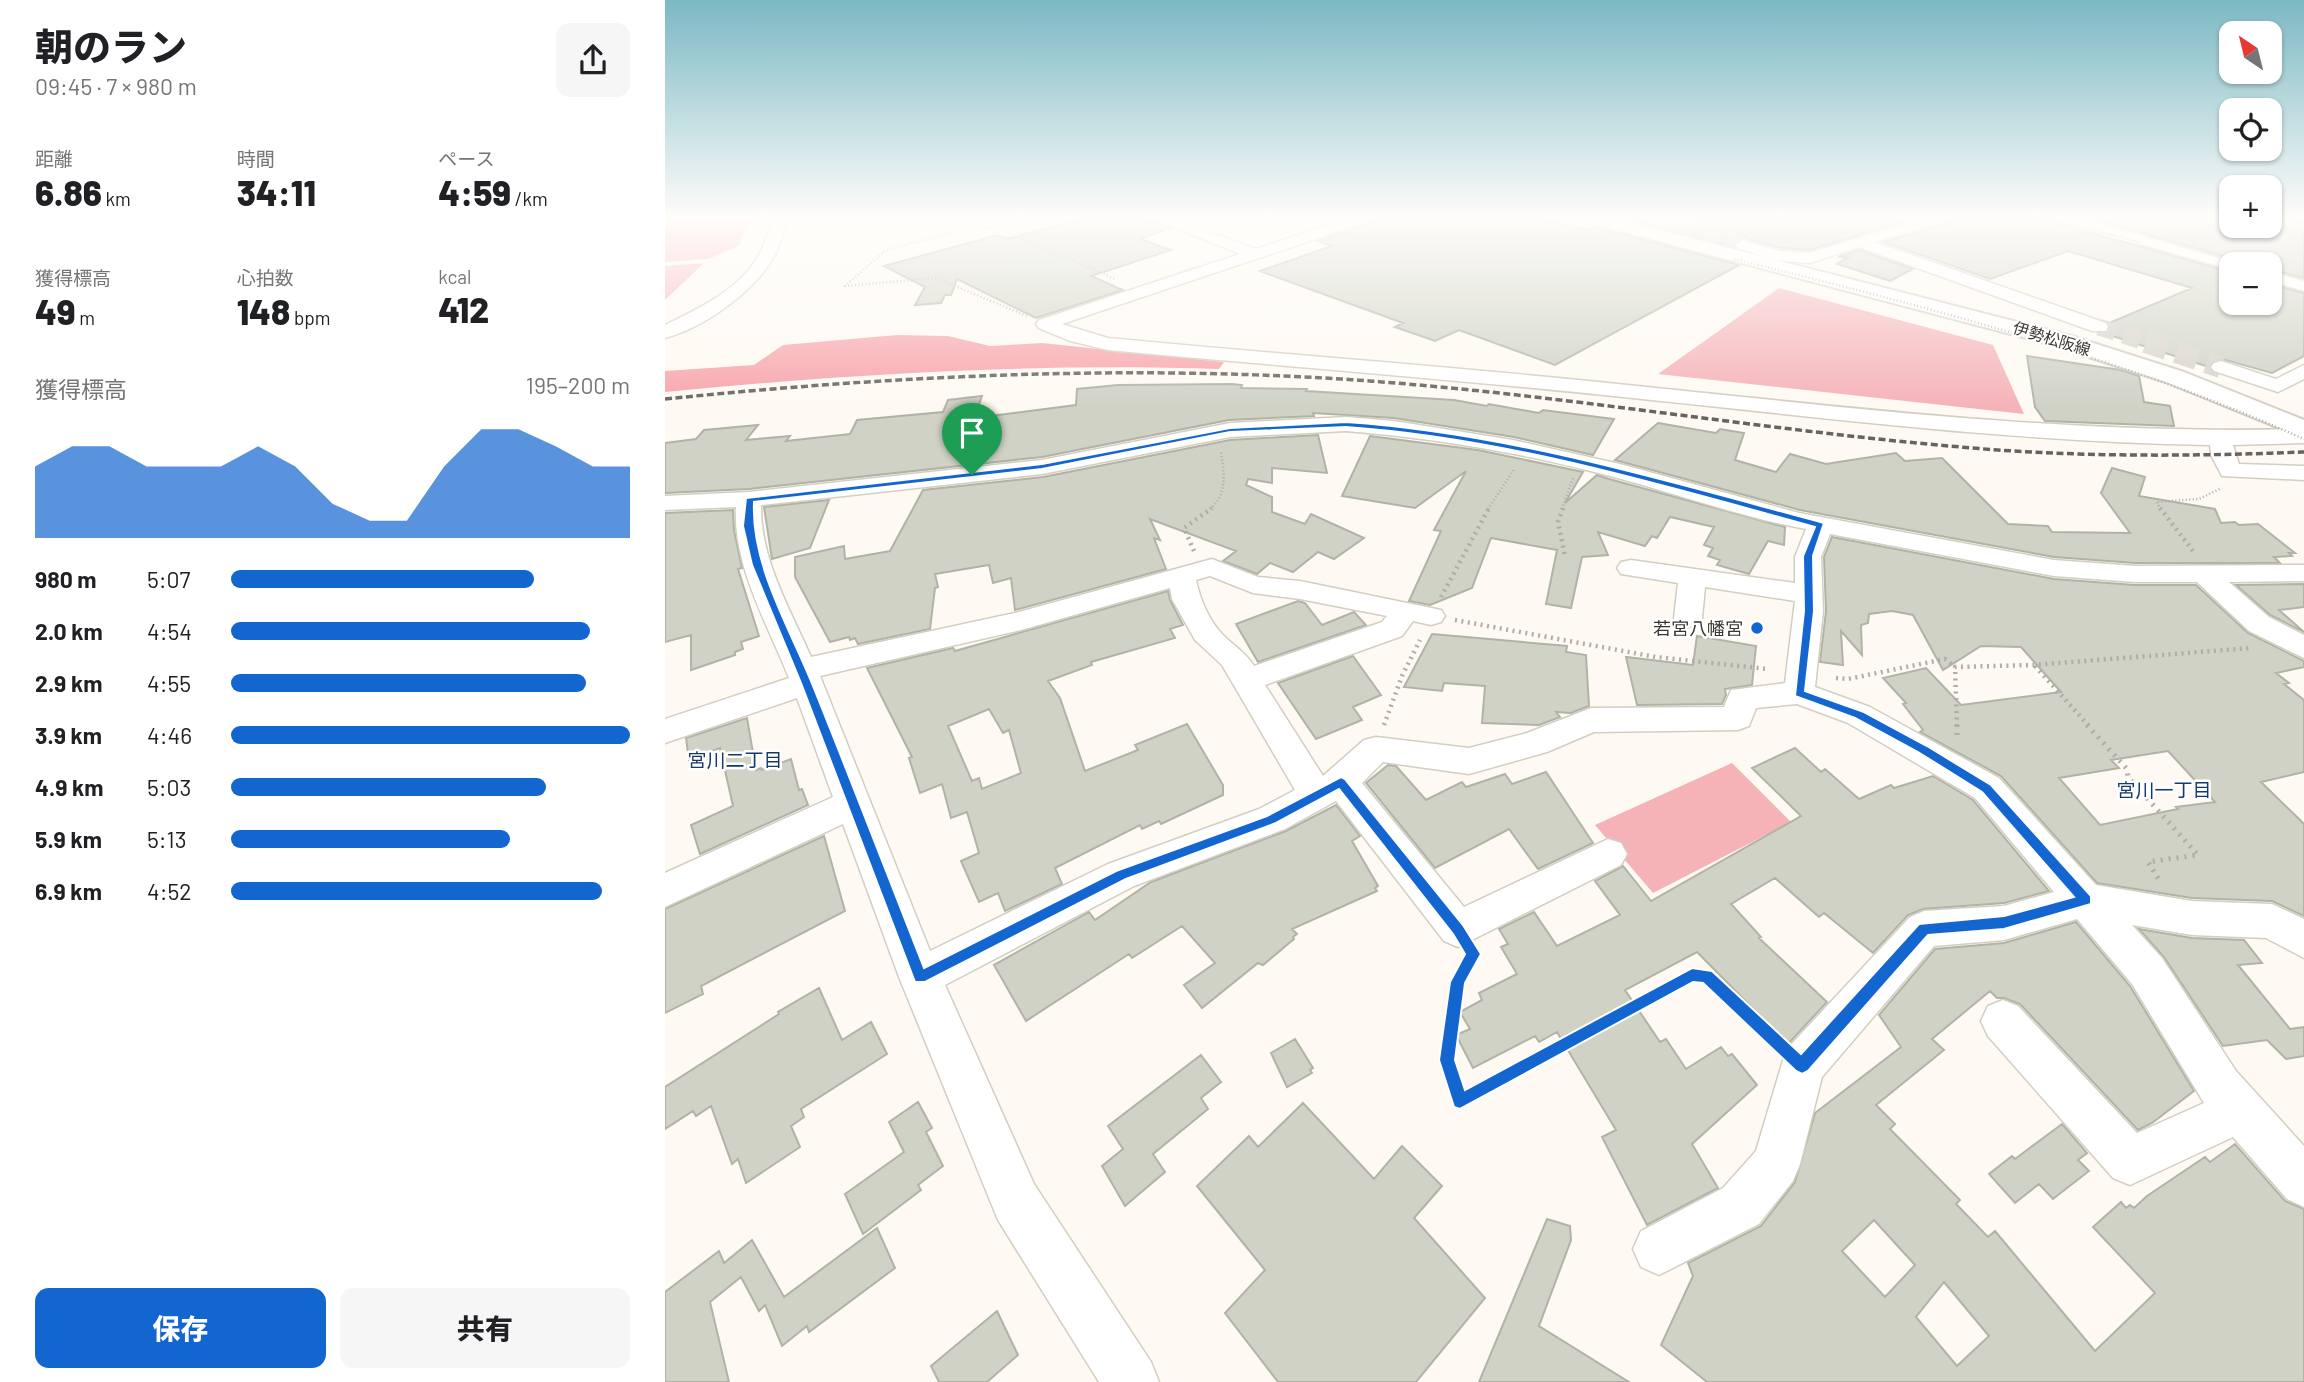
<!DOCTYPE html>
<html lang="ja">
<head>
<meta charset="utf-8">
<style>
  :root { --surface:#fff; --page:#f6f6f6; --text:#202124; --muted:#757577; --accent:#1365cf }
  body { margin:0; font-family:Barlow,"Noto Sans JP",sans-serif; background:var(--page); color:var(--text); height:100vh; display:flex; flex-direction:column; font-size:26px; white-space:nowrap }
  * { box-sizing:border-box; margin:0 }
  p { font-size:23px; color:var(--muted) }
  .icon { flex:none; width:38px; height:38px; fill:none; stroke:currentColor; stroke-width:2; stroke-linecap:round; stroke-linejoin:round }
  .map { position:relative; flex:1; overflow:hidden }
  .sheet { display:flex; flex-direction:column; background:var(--surface); width:665px }
  .sheet>* { flex:none }
  .needle { width:46px; rotate:325deg }
  .tools { position:absolute; left:1554px; top:21px; display:grid; gap:14px }
  .tools a { display:grid; place-items:center; width:63px; height:63px; border-radius:14px; background:var(--surface); box-shadow:0 2px 5px #0004; font-size:35px }
  .pin { position:absolute; display:grid; place-items:center; width:60px; height:60px; color:#fff; margin:-72px -30px; border-radius:50% 50% 50% 0; rotate:-45deg; box-shadow:0 0 7px #0007 }
  .pin .icon { rotate:45deg }
  .round { display:grid; place-items:center; flex:none; width:74px; height:74px; border-radius:14px; background:var(--page) }
  .head { display:flex; align-items:center; justify-content:space-between; height:119px; padding:0 35px }
  h1 { font-size:38px; font-weight:800; line-height:52px }
  .figures { display:grid; grid-template-columns:repeat(3,1fr); gap:10px; height:119px; padding:7px 35px }
  .figures div { display:grid; align-content:center }
  .figures b { font-size:35px; font-weight:800 }
  .figures small { font-size:19px; font-weight:400 }
  .figures p { font-size:19px }
  .chart { height:196px; padding:14px 35px }
  .chart p { display:flex; justify-content:space-between }
  .chart svg { width:100%; height:126px; margin-top:7px; fill:var(--accent); opacity:.7 }
  .primary-button { display:flex; gap:14px; margin-top:auto; padding:14px 35px }
  .primary-button a { flex:1; height:80px; border-radius:14px; background:var(--accent); color:#fff; font-size:28px; font-weight:800; line-height:80px; text-align:center }
  .primary-button a+a { background:var(--page); color:var(--text) }
  ul { padding:0 35px; list-style:none; font-size:23px }
  li { display:grid; grid-template-columns:112px 84px 1fr; align-items:center; height:52px }
  li i { height:18px; border-radius:9px; background:var(--accent) }
  main { display:flex; flex:1; min-height:0 }
  .map>svg:first-child { display:block }
  .green { fill:#f5b2b7 }
  .forest { fill:#f7a3aa }
  .building { fill:#cfd2c5; stroke:#b0b3a6; stroke-width:2; fill-rule:evenodd }
  .lines { fill:none; stroke-linecap:round; stroke-linejoin:round }
  .minor-tunnel-far1 { stroke:#d7d3cc; stroke-width:17; stroke-dasharray:17 9; stroke-linecap:butt }
  .minor-tunnel { stroke:#d7d3cc; stroke-width:22; stroke-dasharray:22 10; stroke-linecap:butt }
  .minor-casing { stroke:#d4cec1; stroke-width:3 }
  .major-casing { stroke:#d4cec1; stroke-width:4 }
  .path-far3 { stroke:#b0aca6; stroke-width:2.5; stroke-dasharray:1 2.5; stroke-linecap:butt }
  .path-far2 { stroke:#b0aca6; stroke-width:4.5; stroke-dasharray:2 4.5; stroke-linecap:butt }
  .path-far1 { stroke:#b0aca6; stroke-width:5; stroke-dasharray:2 6; stroke-linecap:butt }
  .path { stroke:#b0aca6; stroke-width:7; stroke-dasharray:2.5 8; stroke-linecap:butt }
  .minor { fill:#fff; fill-rule:evenodd }
  .major { fill:#fff; fill-rule:evenodd }
  .rail { stroke:#66625d; stroke-width:3.5; stroke-dasharray:7 3.5; stroke-linecap:butt }
  .path-bridge { stroke:#b0aca6; stroke-width:2.5; stroke-dasharray:1 2.5; stroke-linecap:butt }
  .route { fill:#1365cf; stroke:#fff; stroke-width:2; fill-rule:evenodd }
  .poi-dot { fill:#1365cf; stroke:#fff; stroke-width:2.5 }
  .labels { text-anchor:middle; dominant-baseline:central; stroke-width:5; stroke-linejoin:round; paint-order:stroke }
  .far-street-label { font-size:16px; fill:#393631; stroke:#fff }
  .poi-label { font-size:18px; fill:#393631; stroke:#fff; text-anchor:end }
  .neighbourhood-label { font-size:19px; fill:#14396d; stroke:#fff }
</style>
</head>
<body>
<main>
<section class="sheet">
<div class="head"><div><h1>朝のラン</h1><p>09:45 · 7 × 980 m</p></div><a class="round"><svg class="icon" aria-label="share" viewBox="0 0 24 24"><path d="M12 15V3M7 8l5-5 5 5M5 13v7h14v-7"/></svg></a></div>
<div class="figures">
<div><p>距離</p><b>6.86<small> km</small></b></div>
<div><p>時間</p><b>34:11</b></div>
<div><p>ペース</p><b>4:59<small> /km</small></b></div>
</div>
<div class="figures">
<div><p>獲得標高</p><b>49<small> m</small></b></div>
<div><p>心拍数</p><b>148<small> bpm</small></b></div>
<div><p>kcal</p><b>412</b></div>
</div>
<div class="chart"><p><span>獲得標高</span>195–200 m</p>
<svg viewBox="0 0 160 44" preserveAspectRatio="none"><path d="M0 44V19L10 12L20 12L30 19L40 19L50 19L60 12L70 19L80 32L90 38L100 38L110 19L120 6L130 6L140 12L150 19L160 19V44z"/></svg>
</div>
<ul>
<li><b>980 m</b>5:07<i style="width:76%"></i></li>
<li><b>2.0 km</b>4:54<i style="width:90%"></i></li>
<li><b>2.9 km</b>4:55<i style="width:89%"></i></li>
<li><b>3.9 km</b>4:46<i style="width:100%"></i></li>
<li><b>4.9 km</b>5:03<i style="width:79%"></i></li>
<li><b>5.9 km</b>5:13<i style="width:70%"></i></li>
<li><b>6.9 km</b>4:52<i style="width:93%"></i></li>
</ul>
<div class="primary-button"><a>保存</a><a>共有</a></div>
</section>
<div class="map">
<svg width="1639" height="1382" viewBox="0 0 1639 1382">
  <rect width="100%" height="100%" fill="#fefaf3"/>
  <path class="green" d="M0 217H84L74 246 43 259 0 262Z
    M39 263 0 300V266Z
    M1114 288 1328 345 1359 414 993 374Z
    M1067 763 1126 822 988 893 930 825Z"/>
  <path class="forest" d="M232 335 283 336 325 346 377 343 559 362 554 369C369 363 184 374 0 392V371L89 365 118 345Z"/>
  <path class="building" d="M422 217H473L505 228 475 239 506 250 426 276 458 290 371 318 292 279 286 295H280L276 303 250 305 260 287 219 266 333 235 342 239Z
    M714 217H871L921 230 931 227 1074 265 890 365 794 330 770 341 730 327 738 323 595 271 667 246 653 241 708 222Z
    M975 217H1254L1144 250 1111 247 1079 237 1069 243 1068 246 964 220Z
    M1289 217H1387L1391 223 1566 272V303H1605V284L1639 293V356L1607 373 1557 359 1548 360 1544 367 1441 334 1445 328 1444 323 1527 288 1403 251 1325 279 1219 242 1285 223Z
    M1422 217H1566V226H1605V217H1639V278L1605 269V264H1577L1575 261Z
    M1194 250 1248 269 1225 281 1172 264 1183 257H1173Z
    M1362 356 1456 370 1474 376 1479 402 1505 406 1509 426 1380 421 1370 407Z
    M567 384 577 385 576 388 642 389 641 391 789 400 822 406 824 404 874 413 878 410 949 419 928 455 849 437 729 418 648 413 649 416 564 420 377 457 84 489 0 493V443L31 439 39 430 93 425 81 440 125 436 121 441 185 434 192 420 278 412 283 400 317 396 309 418 411 405 412 389 453 385Z
    M993 423 1051 433 1055 429 1079 433 1070 460 1111 472 1125 454 1161 464 1231 453 1240 461 1277 458 1343 524 1383 526 1387 532 1465 533 1436 493 1447 468 1480 477 1474 496 1550 509 1556 523 1570 522 1574 525 1593 524 1630 553H1624L1627 556 1609 557 1615 563H1470L1389 557 1135 510 950 460Z
    M653 435 662 473 607 468V483L583 479 581 485 607 497V512L640 524 646 514 699 538 669 559 653 552 628 572 605 563 592 574 558 561 571 551 485 519 495 540 489 538 501 569 350 610 346 578 328 583 324 565 270 574 273 587 270 588 265 629 193 644 190 638 185 640 184 637 165 642 130 577V557L179 546 180 559 225 551 258 490 378 477 565 440Z
    M705 436 813 450 918 472 900 503 932 475 944 479 1120 527 1119 545 1103 541 1084 574 1052 565 1055 560 1043 556 1048 548 1039 545 1049 527 1005 517 992 538 987 536 980 546 933 532 943 555 917 557 906 608 881 604 892 550 826 538 807 588 765 605 744 601 776 531 769 530 801 471 750 508 677 496Z
    M164 500 145 548 107 559 99 507Z
    M68 510 69 530 77 568 73 569 94 636 76 642 78 649 70 652V655L26 670V635L0 642V513Z
    M1167 537 1389 579 1470 585H1531L1583 633 1639 661V667L1611 673 1624 683 1619 684 1639 700V772L1596 782 1639 824V916L1607 901 1527 898 1432 883 1336 776 1255 732 1258 730 1238 704 1241 703 1218 678 1261 668 1296 705 1396 692 1356 647 1316 646 1278 670 1248 615 1227 611 1204 614 1203 623 1196 625 1197 655 1176 631 1178 665 1155 662 1161 611 1159 557ZM1503 751 1550 802 1511 807 1513 809 1435 825 1394 778 1454 768 1446 760Z
    M1639 584V607L1614 610 1639 632 1605 615 1571 585Z
    M503 591 505 600 518 625 505 629 510 638 426 662 427 665 383 681 395 698 420 771 473 750 470 745 522 724 558 785V795L496 824 494 821 477 829 475 825 390 868 397 884 340 911 333 893 314 902 296 861 314 853 302 812 286 818 277 784 255 793 244 758 247 757 202 668 288 648 290 651ZM324 709 338 733 344 730 356 773 317 789 314 778 307 781 283 726Z
    M633 601 640 603 657 625 689 612 701 625 593 662 571 624Z
    M767 634 902 646 901 652 921 655 924 706 906 713 891 712 895 717 874 725 817 723 820 686 779 683 777 691 739 687Z
    M1032 636 1091 646 1087 685 1060 689 1061 695 1057 704 972 705 961 657 1028 665Z
    M688 656 716 695 688 707 697 720 651 739 613 683Z
    M82 718 91 770 96 768 97 770 126 759 134 790 137 789 143 805 35 854 26 825 68 806 55 748 24 760 21 738Z
    M1130 748 1156 772 1160 769 1194 799 1226 785 1229 788 1268 776 1308 800 1384 891 1339 903 1258 909 1243 915 1208 953 1159 913 1154 917 1110 878 1066 904 1096 937 1094 938 1162 1002 1123 1044 1032 952 960 990 995 1042 1001 1039 1021 1069 1056 1047 1063 1056 1067 1054 1092 1085 1027 1144 1053 1188 982 1225 937 1137 951 1130 892 1032 874 1042 870 1036 808 1068 791 1035 805 1029 795 1012 817 1000 814 993 852 974 836 947 843 944 834 929 869 912 892 946 955 915 930 881 958 866 986 901 1136 816 1087 768Z
    M723 765 731 766 761 800 797 782 801 787 840 774 847 784 881 772 928 843 873 869 844 829 770 868 701 783Z
    M671 805 695 836 687 841 713 886 710 888 712 891 627 929 632 934 628 937 629 939 598 965 593 963 537 1008 519 985 550 963 517 926 467 958 464 954 361 1021 329 965 424 912 430 920 486 882 621 831Z
    M159 836 180 911 36 986 38 994 0 1013V909Z
    M1411 922 1465 986 1529 1091 1487 1123 1473 1130 1355 1004 1339 998H1332L1325 991 1267 1039 1279 1050 1211 1105 1230 1124 1225 1129 1295 1200 1291 1204 1323 1237 1330 1231 1430 1351 1490 1293 1428 1227 1456 1202 1461 1208 1465 1205 1469 1208 1482 1196 1540 1157 1545 1162 1570 1144 1620 1201 1639 1209V1382H1042L996 1345 1028 1276 1023 1263 1096 1226 1130 1182 1150 1113 1236 1047 1214 1015 1270 949 1339 943ZM1209 1220 1250 1265 1220 1297 1177 1251ZM1279 1282 1324 1336 1292 1366 1251 1317Z
    M1474 929 1527 938 1579 940 1597 963 1573 965 1625 1029 1639 1027V1056L1621 1059 1602 1040 1558 1046 1499 957Z
    M154 988 177 1040 206 1022 222 1054 136 1109 139 1117 126 1126 135 1147 81 1183 73 1159 67 1164 46 1106 31 1116 28 1111 0 1129V1087L114 1014 113 1012Z
    M630 1039 648 1068 645 1070 647 1073 622 1087 606 1053Z
    M536 1055 556 1082 536 1098 543 1109 488 1154 500 1172 460 1206 437 1166 458 1149 443 1126Z
    M253 1102 267 1128 261 1132 278 1166 253 1185 256 1190 198 1234 180 1194 239 1152 224 1122Z
    M638 1103 709 1179 737 1146 777 1186 749 1218 820 1298 751 1382H613L560 1313 600 1270 532 1186 584 1136 593 1147Z
    M1397 1124 1422 1153 1413 1160 1424 1171 1388 1199 1374 1184 1350 1203 1324 1174 1347 1156 1350 1159Z
    M882 1219 905 1226 906 1240 874 1326 964 1382H814Z
    M212 1228 230 1268 144 1332 142 1326 117 1346 100 1305 94 1311 76 1277 45 1302 64 1382H0V1292L54 1251 59 1263 87 1240 119 1297Z
    M332 1311 353 1355 322 1382H274L266 1366Z"/>
  <g class="lines">
    <path class="minor-tunnel-far1" d="M986 217 1078 245
      M1434 327 1486 344"/>
    <path class="minor-tunnel" d="M1481 342 1556 367"/>
    <defs>
      <path id="minor" d="M108 217H122C119 229 116 242 111 253 92 290 39 328 0 338V325C35 308 76 289 95 253 101 242 104 229 108 217Z
        M297 217H317L329 224 322 228Z
        M484 217H504L591 249 688 217H709L707 220 397 324 443 338C619 355 796 367 972 386 1196 409 1413 435 1639 429V443L1568 445 1574 464 1639 466V480L1557 476 1546 455 1545 445C1348 442 1154 417 958 397 787 379 615 366 443 350L405 341 374 328 371 324 374 320 575 254Z
        M1263 217H1286L1284 220 1210 242 1441 323 1443 327 1441 331H1427L1194 247 1145 263 1108 260 1073 248 1070 245 1078 240 1110 250 1144 253Z
        M1390 217H1413L1574 264H1566V270L1560 268 1475 244 1473 241 1392 220Z
        M1605 271 1639 281V291L1605 281Z
        M1556 361 1611 379 1639 365V379L1613 392 1549 371 1546 367 1549 363Z
        M681 417 729 421 848 440 955 464 1134 513 1389 560 1470 566 1639 565V581L1564 582 1604 617 1639 635V658L1584 631 1532 582H1470L1389 576 1165 534 1156 557 1158 611 1150 687 1205 707 1334 778 1431 885 1527 901 1607 904 1639 919V958L1601 938 1527 935 1467 925 1497 958 1571 1071 1639 1146V1207L1622 1199 1568 1137 1465 1185 1448 1178 1323 1036 1316 1021 1323 1006 1338 1000 1353 1006 1472 1133 1539 1103 1467 984 1412 919 1339 940 1269 946 1157 1077 1135 1164 1128 1181 1094 1224 994 1275 976 1267 968 1249 976 1231 1058 1188 1091 1151 1121 1050 1245 917 1259 911 1339 906 1389 892 1310 798 1183 723 1132 704 1091 708 1084 726 1073 730 929 732 882 752 804 774 718 762 697 783 799 907 943 839 956 843 962 854 956 865 793 947 779 941 671 801 620 829 469 886 280 985 369 1184 486 1362 494 1382H434L333 1220 234 977 178 824 0 907V873L168 797 132 698 0 743V719L124 678C103 625 68 566 71 507L0 510V496L84 492 377 460 565 423ZM681 431C769 438 859 453 945 476 1010 493 1075 517 1141 529L1130 557V583L966 560 956 562 952 568 956 574 1013 583 1009 618 1013 625 1023 627 1033 625 1037 618 1040 587 1130 601 1120 683 1066 690 1059 707 926 708 862 733 804 748 711 737 699 740 658 776 600 685 737 636 748 621 766 625 776 622 780 616 776 610 635 581 593 577 547 559 354 612 146 657C125 609 95 559 96 505L377 474 565 437ZM545 576 588 593 635 599 722 616 717 622 589 666C580 652 569 646 558 635 544 621 535 599 531 580ZM505 588 507 599 530 640 557 665 630 790 594 809 443 864 265 951 155 676 356 630Z"/>
      <path id="major" d="M914 217H944L1403 335 1519 372 1639 420V438L1501 382 1387 345 917 221Z"/>
    </defs>
    <use href="#minor" class="minor-casing"/>
    <use href="#major" class="major-casing"/>
    <path class="path-far3" d="M340 220 356 217
      M294 231 221 250 180 286 271 278 362 316
      M339 231 450 279
      M545 509C563 494 559 473 556 452
      M823 509 850 468
      M897 509 908 478
      M1496 509 1491 502 1534 499 1557 488"/>
    <path class="path-far2" d="M898 508 893 522 900 556
      M1495 508 1528 551
      M529 551 519 528 547 508
      M776 597 824 508
      M790 620 991 657 1103 669
      M1370 666 1424 726
      M1171 678 1183 679 1280 659 1290 667
      M719 725 737 676 755 640
      M1292 726 1290 667 1369 665 1585 648"/>
    <path class="path-far1" d="M1292 725V737
      M1422 725 1462 769 1463 777 1533 855 1483 862 1496 883
      M789 1010 793 982 806 958
      M962 1010 1027 975 1042 976 1079 1010"/>
    <path class="path" d="M789 1009 782 1060 795 1101 965 1009
      M1077 1009 1111 1041"/>
    <use href="#minor" class="minor"/>
    <use href="#major" class="major"/>
    <path class="rail" d="M0 399C225 376 451 365 676 379 896 393 1114 434 1333 450 1435 457 1537 456 1639 452"/>
    <path class="path-bridge" d="M1069 259C1266 308 1453 356 1639 439"/>
  </g>
  <linearGradient id="sky" x2="0" y2="1"><stop stop-color="#7bb8c4"/><stop offset="0.53" stop-color="#fffdfa"/><stop offset="1" stop-color="#fffdfa" stop-opacity="0"/></linearGradient>
  <rect width="1639" height="410" fill="url(#sky)"/>
  <path class="route" d="M681 422C844 433 1002 481 1159 523L1148 556 1149 611 1140 691 1199 712 1262 746 1326 785 1426 896V904L1339 929 1263 935 1143 1071 1137 1074 1131 1071 1038 983 1028 982 795 1109 789 1107 774 1060 785 982 800 954 788 934 674 789 611 823 461 879 260 982H250L136 683 87 565 78 526 81 498 377 464 565 428ZM681 427C841 438 996 485 1150 527L1138 556 1139 611 1130 696 1190 718 1253 752 1317 792 1409 897 1339 916 1254 924 1136 1054 1047 971 1027 968 800 1090 790 1060 800 983 816 954 798 925 680 779 676 777 602 816 451 871 259 968C222 874 186 780 148 686 125 628 86 566 89 502L377 469 565 432Z"/>
  <circle class="poi-dot" cx="1092" cy="628" r="7"/>
  <g class="labels">
    <g class="far-street-label">
      <text transform="translate(1387 338) rotate(17)">伊勢松阪線</text>
    </g>
    <g class="poi-label">
      <text x="1078" y="628">若宮八幡宮</text>
    </g>
    <g class="neighbourhood-label">
      <text x="70" y="759">宮川二丁目</text>
      <text x="1499" y="789">宮川一丁目</text>
    </g>
  </g>
</svg>
<div class="tools">
<a><svg class="needle" viewBox="-14 -14 28 28"><path d="M0-13l5 13h-10z" fill="#e53935"/><path d="M0 13l5-13h-10z" fill="#757577"/></svg></a>
<a><svg class="icon" aria-label="locate" viewBox="0 0 24 24"><circle cx="12" cy="12" r="6"/><path d="M12 2v4M12 18v4M2 12h4M18 12h4"/></svg></a>
<a>+</a>
<a>−</a>
</div>
<div class="pin" style="left:307px;top:475px;background:#1e9e55"><svg class="icon" aria-label="arrive" viewBox="0 0 24 24"><path d="M6 21V4h12l-3 4 3 4H6"/></svg></div>
</div>
</main>
</body>
</html>
